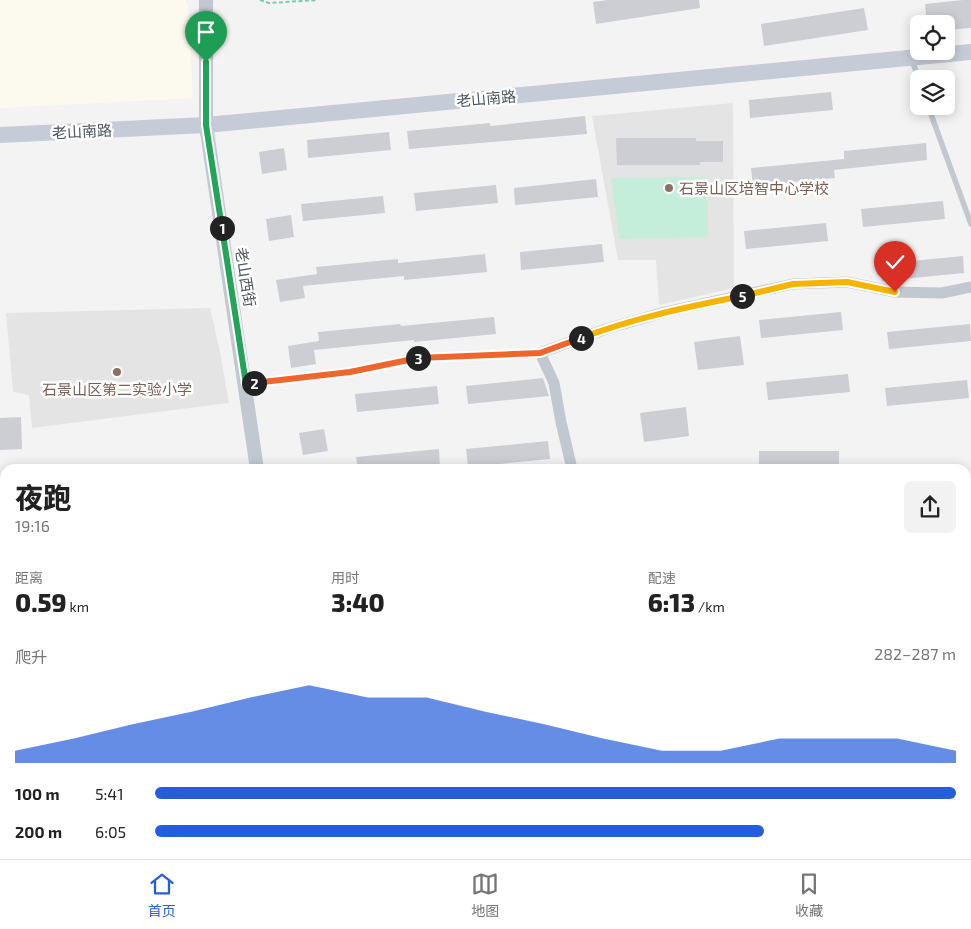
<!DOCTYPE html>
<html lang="zh">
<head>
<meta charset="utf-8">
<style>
  :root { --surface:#fff; --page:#f2f2f2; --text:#222; --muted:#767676; --line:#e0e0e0; --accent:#255edc }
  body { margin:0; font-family:"Exo 2","Noto Sans SC",sans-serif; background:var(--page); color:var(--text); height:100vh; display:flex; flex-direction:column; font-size:19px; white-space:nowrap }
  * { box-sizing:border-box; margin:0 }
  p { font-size:16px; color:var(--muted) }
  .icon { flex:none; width:28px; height:28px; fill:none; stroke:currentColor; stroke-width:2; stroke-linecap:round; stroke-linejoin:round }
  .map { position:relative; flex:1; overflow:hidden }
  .panel { position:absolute; left:0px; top:464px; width:971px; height:396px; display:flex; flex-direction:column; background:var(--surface); border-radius:15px 15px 0 0; box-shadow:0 2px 12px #0003 }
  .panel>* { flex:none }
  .tools { position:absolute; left:910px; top:15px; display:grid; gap:10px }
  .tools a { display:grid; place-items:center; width:45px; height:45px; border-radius:8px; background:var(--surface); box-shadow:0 2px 12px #0003; font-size:25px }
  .pin { position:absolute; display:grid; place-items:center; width:42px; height:42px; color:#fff; margin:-51px -21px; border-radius:50% 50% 50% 0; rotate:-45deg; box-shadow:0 0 5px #0007 }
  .pin .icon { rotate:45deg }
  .km { position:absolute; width:25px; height:25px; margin:-12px; border-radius:50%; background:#222; color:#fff; font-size:14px; line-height:25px; text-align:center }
  .round { display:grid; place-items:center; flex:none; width:52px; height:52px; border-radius:8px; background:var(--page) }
  .head { display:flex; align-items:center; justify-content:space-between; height:85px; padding:0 15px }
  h1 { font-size:28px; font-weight:800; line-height:38px }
  .stats { display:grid; grid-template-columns:repeat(3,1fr); gap:8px; height:85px; padding:5px 15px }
  .stats div { display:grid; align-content:center }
  .stats b { font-size:25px; font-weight:800 }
  .stats small { font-size:14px; font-weight:400 }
  .stats p { font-size:14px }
  .chart { height:140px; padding:10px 15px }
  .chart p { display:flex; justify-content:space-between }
  .chart svg { width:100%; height:90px; margin-top:5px; fill:var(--accent); opacity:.7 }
  ul { padding:0 15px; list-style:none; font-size:16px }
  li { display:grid; grid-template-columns:80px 60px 1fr; align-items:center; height:38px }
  li i { height:12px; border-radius:6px; background:var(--accent) }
  .tabs { display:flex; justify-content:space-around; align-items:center; height:70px; border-top:1px solid var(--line); background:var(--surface); font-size:14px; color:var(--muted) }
  .tabs a { display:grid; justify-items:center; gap:2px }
  .tabs .active { color:var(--accent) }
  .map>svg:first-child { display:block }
  .commercial { fill:#fcfaef }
  .education { fill:#e5e4e4 }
  .medical { fill:#fbebe7 }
  .green { fill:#c5eeda }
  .building { fill:#cdced4 }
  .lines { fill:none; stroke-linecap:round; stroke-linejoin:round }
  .trunk-casing { stroke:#798aa9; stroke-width:21 }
  .path { stroke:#7ecbaf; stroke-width:2; stroke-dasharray:4 2.5; stroke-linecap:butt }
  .service { stroke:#c1c8d0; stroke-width:5.5 }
  .minor { stroke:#c1c8d0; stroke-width:11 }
  .tertiary { stroke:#c1c8d0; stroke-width:14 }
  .secondary { stroke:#c5cbd7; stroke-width:16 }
  .trunk { stroke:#a1aec6; stroke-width:19 }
  .path-bridge { stroke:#7ecbaf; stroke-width:2; stroke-dasharray:4 2.5; stroke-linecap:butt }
  .split-1-casing { stroke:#fff; stroke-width:10 }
  .split-2-casing { stroke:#fff; stroke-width:10 }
  .split-3-casing { stroke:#fff; stroke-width:10 }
  .split-4-casing { stroke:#fff; stroke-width:10 }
  .split-5-casing { stroke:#fff; stroke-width:10 }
  .split-6-casing { stroke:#fff; stroke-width:10 }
  .split-1 { stroke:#22a559; stroke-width:6 }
  .split-2 { stroke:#22a559; stroke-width:6 }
  .split-3 { stroke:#f0652b; stroke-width:6 }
  .split-4 { stroke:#f0652b; stroke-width:6 }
  .split-5 { stroke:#f5b400; stroke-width:6 }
  .split-6 { stroke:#f5b400; stroke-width:6 }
  .education-dot { fill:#8d6e63; stroke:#fff; stroke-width:2 }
  .labels { text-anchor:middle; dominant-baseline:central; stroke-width:5; stroke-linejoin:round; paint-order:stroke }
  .street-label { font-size:15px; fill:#4b535f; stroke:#fff }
  .education-label { font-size:15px; fill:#785e54; stroke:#fff; text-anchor:start }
</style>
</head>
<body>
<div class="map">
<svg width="971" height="859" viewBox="0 0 971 859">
  <rect width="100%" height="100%" fill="#f4f3f3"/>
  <path class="commercial" d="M0 0H185L188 6 193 98 0 108Z"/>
  <path class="education" d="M733 103 734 288 659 305 656 260H618L592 116Z
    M210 308 220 352 229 403 32 428 29 395 13 392 6 313Z"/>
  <path class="medical" d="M0 810H5V855H49V859H0Z"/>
  <path class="green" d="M707 177 708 237 619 239 611 178Z
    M966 557H970L971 715H966Z"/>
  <path class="building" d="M608 0H699L700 8 596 24 593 2Z
    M963 0H971V28L946 30V24H927L925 4Z
    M864 8 868 30 764 46 761 24Z
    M831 92 833 110 750 118 749 100Z
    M585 116 587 134 409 149 407 131 490 123V126Z
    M389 132 391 150 308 158 307 140Z
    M616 138H696V141H723V162H700V165H617Z
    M926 143 927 160 834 170 835 178 753 186 751 168 844 159V151Z
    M284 148 287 170 262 174 259 152Z
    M596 179 598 197 515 205 514 188Z
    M496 185 498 203 416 211 414 193Z
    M383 196 385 213 303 221 301 204Z
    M943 201 945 219 863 227 861 209Z
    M291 215 294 237 269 241 266 219Z
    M826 223 828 241 746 249 744 231Z
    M602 244 604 262 521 270 520 252Z
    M485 254 487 272 404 280V276L303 286 305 298 280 302 276 280 317 274 316 267 398 259V263Z
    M963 256 964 273 882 281 881 264Z
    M841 312 843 330 761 338 759 320Z
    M494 317 496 334 414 342V340L314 350 316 364 291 368 288 346 319 341 318 332 400 324 401 326Z
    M970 324 971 341 889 349 887 332Z
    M740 336 744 365 698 370 694 342Z
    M848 374 850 392 768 400 766 382Z
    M543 378 549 396 468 404 466 386Z
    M967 380 969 398 887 406 885 388Z
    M437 386 439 404 357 412 355 394Z
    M686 407 689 436 644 442 640 413Z
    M21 417 22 449 0 450V418Z
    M324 429 328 451 303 455 299 433Z
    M548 441 550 459 468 467 466 449Z
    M439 449 440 467 422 469H358L356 457Z
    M759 451H839V469H759Z"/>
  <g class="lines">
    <defs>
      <path id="trunk" d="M966 737H971
        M0 739H5
        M966 755H971
        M0 757H5"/>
    </defs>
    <use href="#trunk" class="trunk-casing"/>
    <path class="path" d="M260 0 269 3 318 0
      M0 699H5
      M0 713H5
      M0 717H5
      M966 719H971
      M0 723H5
      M0 776H5
      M0 782H5
      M729 855 733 859
      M873 855V859"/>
    <path class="service" d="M912 60 919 80
      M928 106 971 224
      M246 384 350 371 421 357 540 353
      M966 831H971
      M398 855V859
      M555 855V859
      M62 856 139 855"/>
    <path class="minor" d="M572 469 561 422 554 383 540 353 606 329 665 312 793 284 847 282 895 292 942 293 971 287
      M530 855V859"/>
    <path class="tertiary" d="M206 0V125L257 469
      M966 785H971
      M62 855V859"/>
    <path class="secondary" d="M0 135 206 125 971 52"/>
    <use href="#trunk" class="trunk"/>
    <path class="path-bridge" d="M3 717 4 776"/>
  </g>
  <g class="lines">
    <defs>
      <path id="split-1" d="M206 62V125L222 228"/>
      <path id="split-2" d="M222 228 246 384 254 383"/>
      <path id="split-3" d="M254 383 350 372 418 358"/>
      <path id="split-4" d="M418 358 540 353 581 338"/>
      <path id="split-5" d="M581 338C634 318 687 307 742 296"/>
      <path id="split-6" d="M742 296 793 284 847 282 895 292"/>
    </defs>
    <use href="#split-1" class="split-1-casing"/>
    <use href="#split-2" class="split-2-casing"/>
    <use href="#split-3" class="split-3-casing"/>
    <use href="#split-4" class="split-4-casing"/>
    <use href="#split-5" class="split-5-casing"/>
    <use href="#split-6" class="split-6-casing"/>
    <use href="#split-1" class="split-1"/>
    <use href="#split-2" class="split-2"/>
    <use href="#split-3" class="split-3"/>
    <use href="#split-4" class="split-4"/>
    <use href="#split-5" class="split-5"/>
    <use href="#split-6" class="split-6"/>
  </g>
  <g class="education-dot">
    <circle cx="669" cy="188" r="5"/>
    <circle cx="117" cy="372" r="5"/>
  </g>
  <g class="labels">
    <g class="street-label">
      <text transform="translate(486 98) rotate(-5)">老山南路</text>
      <text transform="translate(82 131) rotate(-3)">老山南路</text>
      <text transform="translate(246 277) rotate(81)">老山西街</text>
    </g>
    <g class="education-label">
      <text x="679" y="188">石景山区培智中心学校</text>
      <text x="117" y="389" text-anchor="middle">石景山区第二实验小学</text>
    </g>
  </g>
</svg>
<div class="tools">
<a><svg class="icon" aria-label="locate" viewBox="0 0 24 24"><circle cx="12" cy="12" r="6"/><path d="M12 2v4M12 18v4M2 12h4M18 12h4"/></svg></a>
<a><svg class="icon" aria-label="layers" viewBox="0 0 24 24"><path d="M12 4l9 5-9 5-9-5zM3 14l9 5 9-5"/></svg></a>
</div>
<div class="pin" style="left:206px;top:62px;background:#1e9e55"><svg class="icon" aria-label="arrive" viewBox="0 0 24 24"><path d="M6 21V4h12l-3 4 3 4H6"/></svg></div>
<div class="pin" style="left:895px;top:292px;background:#d93025"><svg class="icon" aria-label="check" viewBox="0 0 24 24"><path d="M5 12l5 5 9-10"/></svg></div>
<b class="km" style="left:222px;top:228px">1</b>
<b class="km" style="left:254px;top:383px">2</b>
<b class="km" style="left:418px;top:358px">3</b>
<b class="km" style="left:581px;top:338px">4</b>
<b class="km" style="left:742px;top:296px">5</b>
<section class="panel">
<div class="head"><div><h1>夜跑</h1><p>19:16</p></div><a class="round"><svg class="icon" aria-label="share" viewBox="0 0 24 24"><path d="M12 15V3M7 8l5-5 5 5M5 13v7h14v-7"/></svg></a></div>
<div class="stats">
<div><p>距离</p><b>0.59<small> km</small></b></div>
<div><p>用时</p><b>3:40</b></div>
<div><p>配速</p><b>6:13<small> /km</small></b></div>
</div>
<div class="chart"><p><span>爬升</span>282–287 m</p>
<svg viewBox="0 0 160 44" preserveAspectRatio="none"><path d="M0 44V38L10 32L20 25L30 19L40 12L50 6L60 12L70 12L80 19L90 25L100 32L110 38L120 38L130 32L140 32L150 32L160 38V44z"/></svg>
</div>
<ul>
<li><b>100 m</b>5:41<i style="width:100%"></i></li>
<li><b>200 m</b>6:05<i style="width:76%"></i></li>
</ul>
</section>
</div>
<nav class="tabs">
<a class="active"><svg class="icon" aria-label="home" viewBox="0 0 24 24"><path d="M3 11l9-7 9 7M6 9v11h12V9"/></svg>首页</a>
<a><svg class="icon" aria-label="map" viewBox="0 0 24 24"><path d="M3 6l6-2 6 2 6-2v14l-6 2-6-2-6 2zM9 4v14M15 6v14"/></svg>地图</a>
<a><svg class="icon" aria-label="saved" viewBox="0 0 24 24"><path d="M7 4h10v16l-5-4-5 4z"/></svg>收藏</a>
</nav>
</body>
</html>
